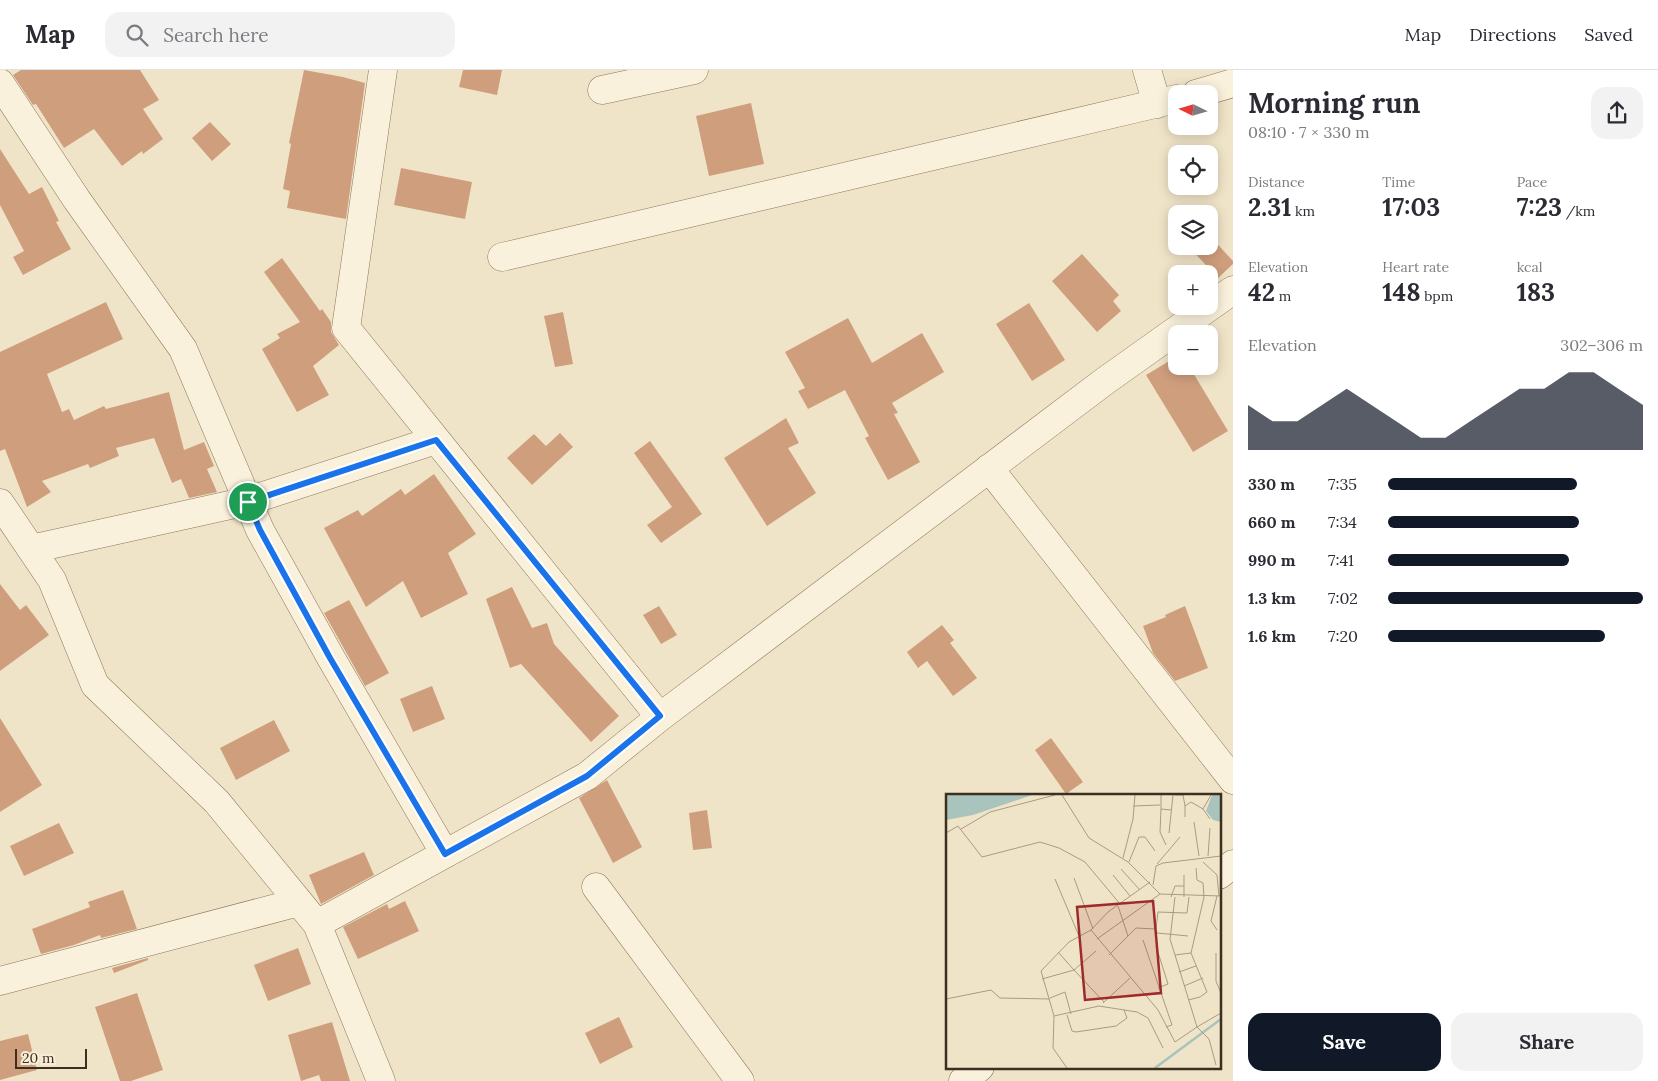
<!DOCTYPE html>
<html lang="en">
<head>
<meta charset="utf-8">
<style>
  :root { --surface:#fff; --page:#f2f2f3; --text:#2b2b33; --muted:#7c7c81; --line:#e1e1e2; --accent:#111827 }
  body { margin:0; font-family:Lora,serif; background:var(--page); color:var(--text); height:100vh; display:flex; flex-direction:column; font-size:19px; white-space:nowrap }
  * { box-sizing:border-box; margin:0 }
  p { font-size:16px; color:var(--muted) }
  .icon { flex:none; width:28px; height:28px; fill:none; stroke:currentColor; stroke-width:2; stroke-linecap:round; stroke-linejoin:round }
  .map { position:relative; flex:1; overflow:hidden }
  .side { display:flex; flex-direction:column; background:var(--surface); width:425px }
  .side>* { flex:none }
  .needle { width:32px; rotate:275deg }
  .tools { position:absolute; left:1168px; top:15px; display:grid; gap:10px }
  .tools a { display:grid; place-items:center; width:50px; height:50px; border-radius:10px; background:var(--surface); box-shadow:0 2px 12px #0003; font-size:25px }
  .scale { position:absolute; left:15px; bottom:12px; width:72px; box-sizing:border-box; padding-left:5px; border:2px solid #3d2e20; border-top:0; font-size:14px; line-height:18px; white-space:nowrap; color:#3d2e20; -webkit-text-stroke:4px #f7eed8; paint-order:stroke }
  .pin { position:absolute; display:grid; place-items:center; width:42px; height:42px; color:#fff; margin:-21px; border:2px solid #fff; border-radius:50%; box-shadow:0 1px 5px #0007 }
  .round { display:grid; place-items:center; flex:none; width:52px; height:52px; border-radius:15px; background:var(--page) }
  .head { display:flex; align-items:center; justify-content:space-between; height:85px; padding:0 15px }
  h1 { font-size:28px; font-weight:800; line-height:38px }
  .metrics { display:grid; grid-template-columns:repeat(3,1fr); gap:8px; height:85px; padding:5px 15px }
  .metrics div { display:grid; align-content:center }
  .metrics b { font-size:25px; font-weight:800 }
  .metrics small { font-size:14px; font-weight:400 }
  .metrics p { font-size:14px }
  .chart { height:140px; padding:10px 15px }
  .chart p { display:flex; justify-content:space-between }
  .chart svg { width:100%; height:90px; margin-top:5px; fill:var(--accent); opacity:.7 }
  .cta { display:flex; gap:10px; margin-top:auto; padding:10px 15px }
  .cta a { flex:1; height:58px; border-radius:15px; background:var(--accent); color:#fff; font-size:20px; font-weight:800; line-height:58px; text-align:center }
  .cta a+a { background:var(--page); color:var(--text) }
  ul { padding:0 15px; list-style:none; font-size:16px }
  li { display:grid; grid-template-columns:80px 60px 1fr; align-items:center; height:38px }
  li i { height:12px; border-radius:6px; background:var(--accent) }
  header { display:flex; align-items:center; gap:30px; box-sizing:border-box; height:70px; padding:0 25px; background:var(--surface); border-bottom:1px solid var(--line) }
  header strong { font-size:24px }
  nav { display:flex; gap:28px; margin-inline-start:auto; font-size:18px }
  .search { width:350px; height:45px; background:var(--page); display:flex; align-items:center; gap:12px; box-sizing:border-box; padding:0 18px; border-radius:15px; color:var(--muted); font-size:19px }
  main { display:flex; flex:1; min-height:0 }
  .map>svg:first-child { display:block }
  .building { fill:#cf9f7d }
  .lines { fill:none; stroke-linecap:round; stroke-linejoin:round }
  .minor-casing { stroke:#8d765c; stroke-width:29 }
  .minor { stroke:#faf1dc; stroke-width:28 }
  .route-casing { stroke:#fff; stroke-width:10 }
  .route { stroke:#1a73e8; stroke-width:6 }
  .inset-river { fill:none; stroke:#a9c4bc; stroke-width:2.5 }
  .inset-road { fill:none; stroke:#a89b85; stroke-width:1 }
  .view { fill:#9e2a2b; fill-opacity:0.15; stroke:#9e2a2b; stroke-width:2.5 }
  .inset-edge { fill:none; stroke:#3d2e20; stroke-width:2.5 }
</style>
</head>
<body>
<header>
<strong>Map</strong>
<div class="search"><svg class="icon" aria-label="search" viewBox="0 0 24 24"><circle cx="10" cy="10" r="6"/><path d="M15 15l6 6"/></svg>Search here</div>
<nav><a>Map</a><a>Directions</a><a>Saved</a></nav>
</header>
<main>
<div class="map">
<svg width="1233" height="1011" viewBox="0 0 1233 1011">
  <rect width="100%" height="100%" fill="#f0e4c8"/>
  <path class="building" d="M21 0H140L159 30 143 39 163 69 143 84 142 81 122 96 94 59 64 78 36 34 33 35 13 5Z
    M304 0 343 7 365 13 346 149 287 138 290 121 283 119 291 74 289 73Z
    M463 0H502L497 25 459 17Z
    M751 33 764 94 709 106 696 46Z
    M210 52 231 74 212 91 192 68Z
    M0 79 29 124 42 117 59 151 56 152 71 179 23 205 13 187 24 181 0 135Z
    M401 98 472 112 465 149 394 135Z
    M1209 165 1233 191V194L1218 208 1188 176H1209Z
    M1082 184 1119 225 1113 231 1121 241 1097 262 1052 211Z
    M282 188 320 241 322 239 331 252V262L339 275 313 296 329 325 297 342 262 279 280 268 277 264 300 252 264 202Z
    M106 232 123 269 47 304 62 342 69 339 74 350 104 336 106 339 169 322 184 380 204 372 214 396 207 399 217 422 189 428 181 409 172 413 154 368 116 378 119 386 90 398 88 394 42 411 51 422 27 437 5 379 0 381V282Z
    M1029 233 1065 290 1032 311 996 254Z
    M563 242 573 294 555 297 544 246Z
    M848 248 872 293 922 263 944 302 892 333 898 343 894 344 920 392 888 410 865 368 869 366 845 320 808 339 798 321 805 318 785 282Z
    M1176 287V296H1189L1228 361 1193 382 1146 305Z
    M786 348 799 373 788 378 816 423 767 456 724 388Z
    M560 363 573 377 532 415 507 388 534 364 546 376Z
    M650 371 702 444 661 473 647 455 672 437 634 383Z
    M434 404 476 464 448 483 468 524 421 548 403 511 366 537 324 458 358 440 362 446 401 419 405 425Z
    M0 514 20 540 26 535 49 565 0 601Z
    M512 517 532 558 547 553 554 574 619 646 591 672 521 594 510 598 486 529Z
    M349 530 389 603 365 616 324 543Z
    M659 536 677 565 661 574 643 545Z
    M1185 536 1208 598 1175 611 1153 583 1143 556 1166 547 1165 545Z
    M942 555 954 570 950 573 977 608 953 626 927 591 918 598 907 582Z
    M432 616 445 649 413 662 400 629Z
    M0 648 42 715 0 742Z
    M274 650 290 681 236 710 220 678Z
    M1051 668 1083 712 1066 724 1035 680Z
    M607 710 642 777 613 793 579 728Z
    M707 740 712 778 693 780 689 743Z
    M59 753 74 783 24 806 10 776Z
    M364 782 374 805 321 834 309 805Z
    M123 820 137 859 101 868 100 865 74 875 41 884 32 859 90 837 88 832Z
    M405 831 419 861 358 889 343 857 387 834 389 839Z
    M298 878 311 914 268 931 254 895Z
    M148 888V890L114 903 112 898Z
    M137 923 163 1000 131 1011H120L95 937Z
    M619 947 633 977 600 994 585 963Z
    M332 952 350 1011H321L319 1005 301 1011 288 965Z
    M28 964 37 1000 0 1010V971Z"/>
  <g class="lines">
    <defs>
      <path id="minor" d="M383 0 346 258 660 647
        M1147 0 1157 34
        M0 13 77 130 183 279 260 460 331 588 445 784
        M602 20 694 0
        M1196 24 1233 13
        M502 187 1176 29
        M989 398 1233 710
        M0 433 52 510 95 615 217 732 317 854 381 1011
        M31 479 248 431 436 370
        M1219 805 1233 794
        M596 817 740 1011
        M317 854 587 706 660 647 1105 311 1233 220
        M0 911 299 832
        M963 1011 980 997"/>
    </defs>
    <use href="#minor" class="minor-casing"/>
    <use href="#minor" class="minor"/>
  </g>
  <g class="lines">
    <defs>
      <path id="route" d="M436 370 660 646 587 706 445 784 330 588 260 460 248 432Z"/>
    </defs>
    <use href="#route" class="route-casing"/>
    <use href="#route" class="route"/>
  </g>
  <g transform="translate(946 724)">
    <rect width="275" height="275" fill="#f0e4c8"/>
    <path d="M0 1H86L27 21 0 26ZM266 1H275V28L267 26 260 17Z" fill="#a9c4bc"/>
    <path class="inset-river" d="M209 274 275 225"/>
    <path class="inset-road" d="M116 1 143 44 182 68 214 100 275 102M215 1V15L225 16M229 1H237L239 12M187 12 214 11M215 15 214 38 220 51M239 23V12L245 8 257 15M264 25 257 15 265 1M248 28 253 62M15 35 44 18 109 1M0 39 12 32 36 63 94 48 113 54 139 68 174 110M223 39 227 1M262 62 264 34M177 64 187 25 189 1M183 68 193 43H199L209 57M257 68 271 81 273 102M211 70 234 43M175 75 193 95M167 81 184 102M128 84 147 135M109 85 133 142M207 91 210 72 217 69 275 62M271 102 265 127 271 136M225 103 229 92H238M238 103V81M172 112 182 142M145 136 212 216 229 248 251 233 263 245 270 271M242 142 211 139 210 135 212 118 241 119 243 103M151 145 214 100M197 146 226 231 220 233M210 152 222 190 212 194M150 157 128 176 158 208M245 159 229 161 251 233 275 219M270 159V187L275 199M163 161 190 134 210 135M229 161 224 145 229 103M233 178 250 172M96 185 128 176 112 158M238 192 257 184M104 204 119 198 125 220M0 205 45 196 54 204 104 205M242 206 254 203 261 198 245 159 258 103 257 89 251 86 250 74M157 209 184 184M121 221 126 237 130 238 170 232 181 224 178 216M108 222 153 212 191 218 202 224 217 254M121 274 107 254 108 222 95 177 123 148 145 136 162 118 204 88"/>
    <path class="view" d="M207 107 215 199 139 206 131 113Z"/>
    <rect width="275" height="275" class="inset-edge"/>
  </g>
</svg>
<div class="tools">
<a><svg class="needle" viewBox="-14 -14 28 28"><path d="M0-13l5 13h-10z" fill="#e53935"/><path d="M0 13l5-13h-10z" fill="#7c7c81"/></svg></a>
<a><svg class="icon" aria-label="locate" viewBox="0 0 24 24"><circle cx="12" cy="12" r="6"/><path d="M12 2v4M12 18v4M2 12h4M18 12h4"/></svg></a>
<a><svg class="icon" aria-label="layers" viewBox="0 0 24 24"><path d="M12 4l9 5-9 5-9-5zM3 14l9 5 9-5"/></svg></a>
<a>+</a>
<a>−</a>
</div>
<div class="scale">20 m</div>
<div class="pin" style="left:248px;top:432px;background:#1e9e55"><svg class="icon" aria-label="arrive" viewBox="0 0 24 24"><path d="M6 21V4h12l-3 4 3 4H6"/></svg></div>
</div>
<section class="side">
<div class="head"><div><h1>Morning run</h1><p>08:10 · 7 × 330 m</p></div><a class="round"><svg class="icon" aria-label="share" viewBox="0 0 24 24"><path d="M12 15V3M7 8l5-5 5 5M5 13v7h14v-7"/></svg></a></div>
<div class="metrics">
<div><p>Distance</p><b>2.31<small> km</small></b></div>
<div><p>Time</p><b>17:03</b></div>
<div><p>Pace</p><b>7:23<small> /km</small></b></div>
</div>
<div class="metrics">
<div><p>Elevation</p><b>42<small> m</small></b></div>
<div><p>Heart rate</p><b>148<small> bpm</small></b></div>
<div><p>kcal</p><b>183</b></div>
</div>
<div class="chart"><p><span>Elevation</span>302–306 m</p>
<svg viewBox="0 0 160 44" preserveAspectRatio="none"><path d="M0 44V22L10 30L20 30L30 22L40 14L50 22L60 30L70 38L80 38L90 30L100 22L110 14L120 14L130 6L140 6L150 14L160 22V44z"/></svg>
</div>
<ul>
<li><b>330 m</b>7:35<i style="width:74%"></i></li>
<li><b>660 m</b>7:34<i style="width:75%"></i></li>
<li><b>990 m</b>7:41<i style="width:71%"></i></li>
<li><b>1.3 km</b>7:02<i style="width:100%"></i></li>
<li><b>1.6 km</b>7:20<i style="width:85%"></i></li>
</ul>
<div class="cta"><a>Save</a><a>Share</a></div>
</section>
</main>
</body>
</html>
